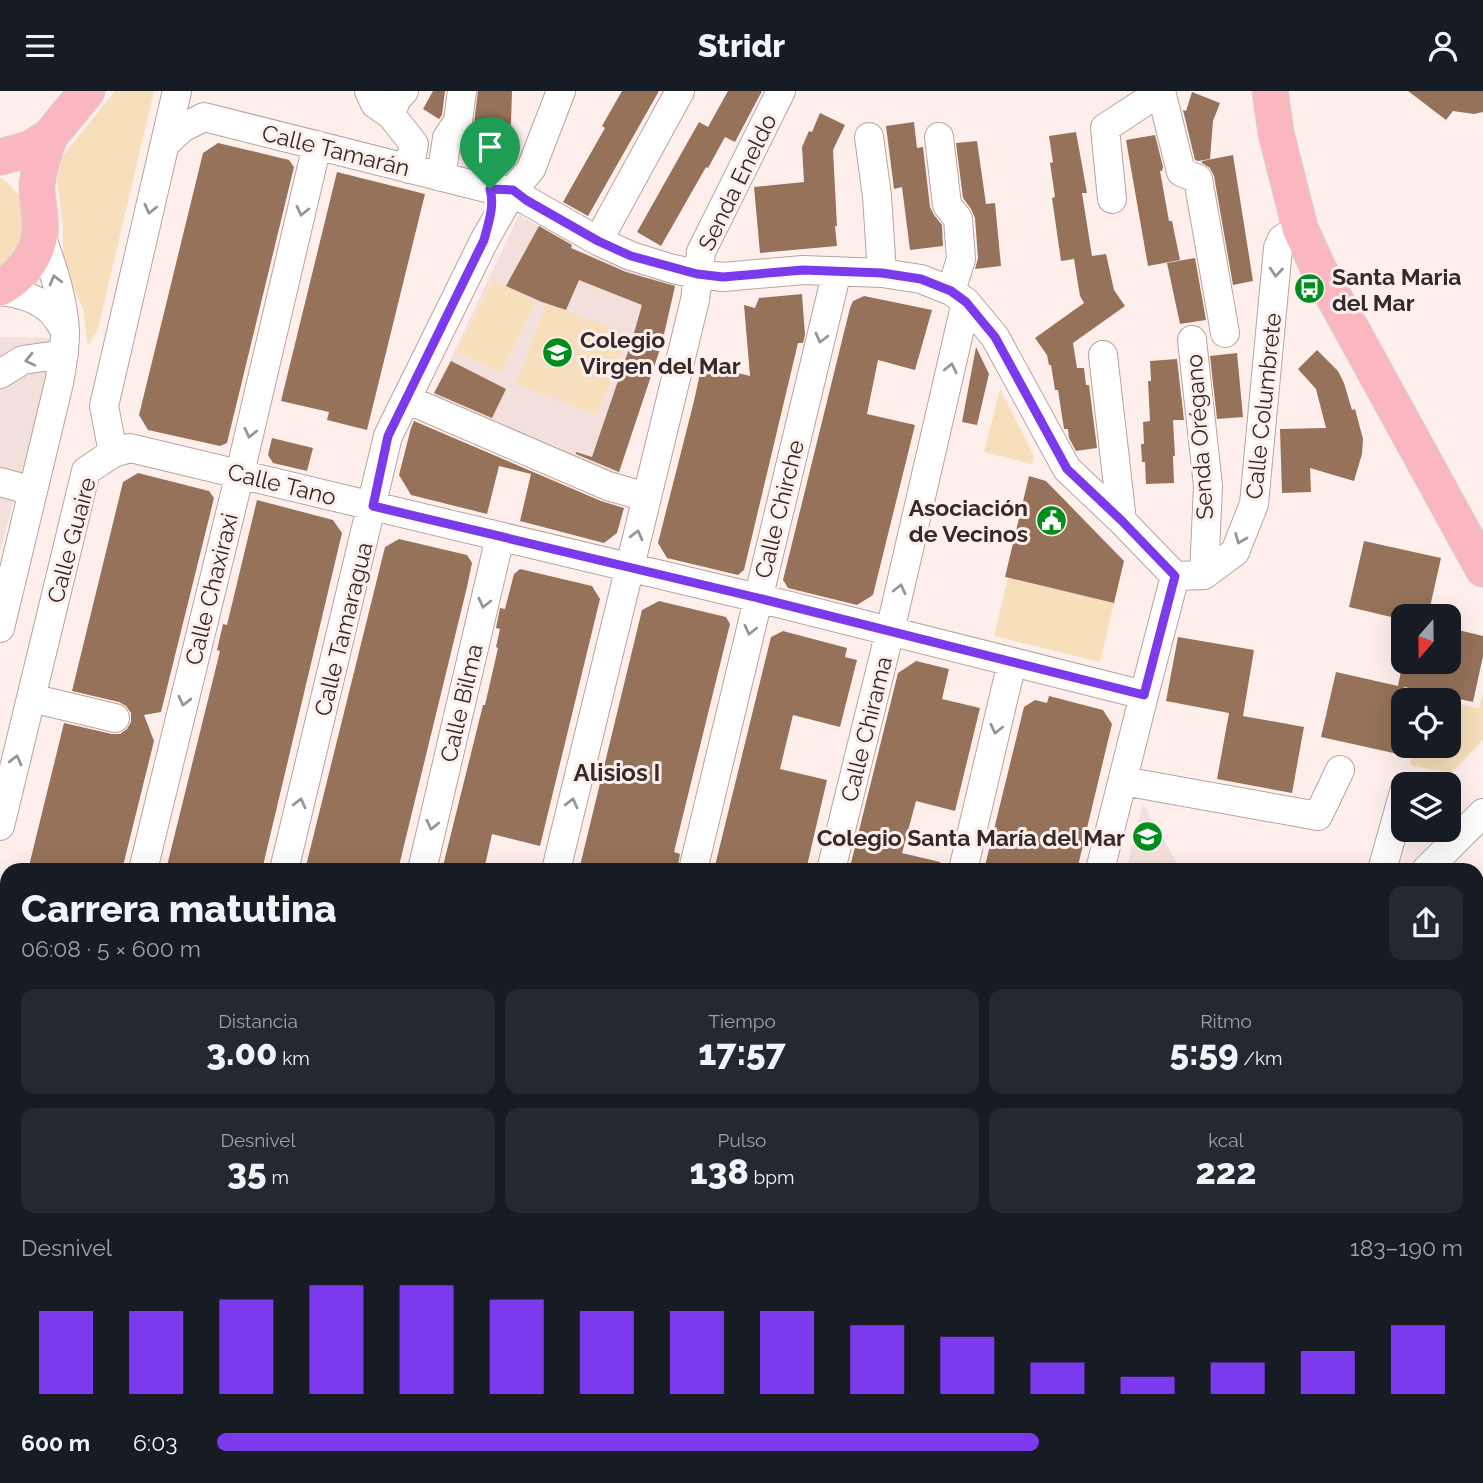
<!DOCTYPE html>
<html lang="es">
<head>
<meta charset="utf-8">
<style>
  :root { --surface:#171b24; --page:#242831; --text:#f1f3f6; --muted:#9ea1a6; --accent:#7c3aed }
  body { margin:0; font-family:Raleway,sans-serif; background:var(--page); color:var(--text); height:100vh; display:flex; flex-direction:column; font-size:26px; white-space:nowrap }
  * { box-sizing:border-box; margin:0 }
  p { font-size:23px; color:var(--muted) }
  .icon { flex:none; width:38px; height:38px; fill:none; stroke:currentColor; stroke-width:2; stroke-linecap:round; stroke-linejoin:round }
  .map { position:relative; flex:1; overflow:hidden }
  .panel { position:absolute; left:0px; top:772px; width:1484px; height:621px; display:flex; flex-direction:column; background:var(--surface); border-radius:21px 21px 0 0; box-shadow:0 7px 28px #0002 }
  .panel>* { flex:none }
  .needle { width:46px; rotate:200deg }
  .tools { position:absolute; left:1391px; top:513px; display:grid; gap:14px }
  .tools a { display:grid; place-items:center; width:70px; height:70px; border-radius:14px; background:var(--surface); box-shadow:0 7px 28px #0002; font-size:35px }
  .pin { position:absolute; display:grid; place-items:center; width:60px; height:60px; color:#fff; margin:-72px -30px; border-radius:50% 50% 50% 0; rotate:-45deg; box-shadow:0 0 7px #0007 }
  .pin .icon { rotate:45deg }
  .round { display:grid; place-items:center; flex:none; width:74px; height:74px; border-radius:14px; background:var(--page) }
  .overview { display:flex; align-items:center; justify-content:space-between; height:119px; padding:0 21px }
  h1 { font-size:38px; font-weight:800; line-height:52px }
  .metrics { display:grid; grid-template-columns:repeat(3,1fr); gap:10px; height:119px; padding:7px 21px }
  .metrics div { display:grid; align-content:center; border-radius:14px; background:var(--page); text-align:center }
  .metrics b { font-size:35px; font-weight:800 }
  .metrics small { font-size:19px; font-weight:400 }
  .metrics p { font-size:19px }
  .chart { height:196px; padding:14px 21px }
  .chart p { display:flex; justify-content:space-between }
  .chart svg { width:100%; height:126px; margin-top:7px; stroke:var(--accent); stroke-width:6 }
  ul { padding:0 21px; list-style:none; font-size:23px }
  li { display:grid; grid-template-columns:112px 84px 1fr; align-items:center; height:52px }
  li i { height:18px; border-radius:9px; background:var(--accent) }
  header { display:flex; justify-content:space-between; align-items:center; height:91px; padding:0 21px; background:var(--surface); font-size:32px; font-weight:800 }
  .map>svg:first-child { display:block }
  .built { fill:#f3dfdb }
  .green { fill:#f6dfba }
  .building { fill:#957259 }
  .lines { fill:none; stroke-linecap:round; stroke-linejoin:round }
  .minor-casing { stroke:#b9a39d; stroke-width:30 }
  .major-casing { stroke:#d2d0d0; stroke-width:37 }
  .minor { stroke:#fff; stroke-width:28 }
  .major { stroke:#fab7c0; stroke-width:35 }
  .oneway { stroke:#999594 }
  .route-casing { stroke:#fff; stroke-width:14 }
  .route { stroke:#7c3aed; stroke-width:9 }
  .labels { text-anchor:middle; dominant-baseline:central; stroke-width:6; stroke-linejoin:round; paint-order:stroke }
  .street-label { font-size:23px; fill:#332b29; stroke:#feefec }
  .poi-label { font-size:23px; font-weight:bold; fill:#332b29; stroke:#feefec; text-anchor:start }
  .neighbourhood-label { font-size:24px; font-weight:bold; fill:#332b29; stroke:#feefec }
</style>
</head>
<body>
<header><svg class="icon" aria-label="menu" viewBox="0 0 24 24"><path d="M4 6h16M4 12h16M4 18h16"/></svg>Stridr<svg class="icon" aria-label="person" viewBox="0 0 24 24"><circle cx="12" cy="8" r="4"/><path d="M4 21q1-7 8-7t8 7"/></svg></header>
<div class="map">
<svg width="1483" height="1392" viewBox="0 0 1483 1392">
  <rect width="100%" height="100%" fill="#feefec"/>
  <path class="built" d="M519 124 562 148 560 152 649 188 650 186 676 193 662 252 617 389 430 311Z
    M0 246 58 247 0 460Z
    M1143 713 1181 779H1126Z"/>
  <path class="green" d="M115 0H154L98 238 88 255 83 217 63 174V135L57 89 62 66Z
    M0 87 8 92 20 106 26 122 22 156 0 179Z
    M493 189 536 211 501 282 457 261Z
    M547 213 587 228 556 308 516 293Z
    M589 228 628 244 597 324 557 309Z
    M1000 298 1034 365 1032 373 984 361Z
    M1008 487 1114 512 1100 571 994 545Z
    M1483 599V649L1451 682 1410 674 1414 655 1449 654V611L1479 617Z
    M7 895V1045L0 1040V899Z
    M0 1248 7 1252V1386H657L656 1392H0Z"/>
  <path class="building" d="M433 0H445L442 24 439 28 423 18Z
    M478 0H512L511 32 507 46 493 70 469 56 472 50 467 47 474 32Z
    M622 0H659L588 125 563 111 605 37 602 35Z
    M728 0H762L735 51 725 46 708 77 706 76 661 155 637 141 699 31 708 36Z
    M1408 0H1483V21L1474 23 1453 20 1446 29Z
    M1192 1 1220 12 1213 30 1210 68 1198 70 1195 69 1183 19 1186 20Z
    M820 22 845 34 833 59 837 135H835L837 155 760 162 754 96 804 91 802 56 809 40 812 41Z
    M914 31 917 57 923 56 930 116 934 124 942 134 943 155 910 159 902 96 894 98 886 35Z
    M1076 41 1087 102H1082L1092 165 1106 163 1114 199 1125 215 1073 252 1077 277H1084L1086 294H1089L1097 357 1076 360 1069 347 1068 338H1064L1058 299H1055L1051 274H1049L1047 264 1035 247 1084 212 1080 205 1074 168 1061 170 1052 107 1055 106 1050 72 1053 71 1049 45Z
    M1155 44 1163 76 1162 80H1160L1169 130H1172L1180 169 1148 175 1126 49Z
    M977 50 986 113 995 112 1001 175 975 178 978 167 975 127 971 118 963 107 956 52Z
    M218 52 289 69 294 76 227 352 220 355 148 339 139 324 203 62Z
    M1233 64 1253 190 1233 194 1214 85 1210 77 1202 72V70Z
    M337 81 425 103 367 339 327 329 329 321 281 310Z
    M539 135 572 154 571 157 626 181 675 195 662 252 619 381 576 363V361L592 366 632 249 642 214 579 189 566 219 542 211 506 195Z
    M1195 167 1206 229 1180 233 1167 172Z
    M802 203 805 244 803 252H798L744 479 738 484 667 467 658 452 694 310 702 273 750 285 744 214 755 217 759 207Z
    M864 205 932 219 915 279 878 269 867 323 915 334 873 504 857 514 788 497 783 489 850 217 853 210Z
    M976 256 989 283 977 334 962 331Z
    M1317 259 1338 280 1344 292 1352 319 1355 318 1363 348 1362 363 1354 390 1310 377 1311 401 1282 402 1280 338 1326 337 1316 298 1298 278Z
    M1237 262 1243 326 1217 328 1210 265Z
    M1177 268 1184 329H1173L1175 365H1173L1174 392 1146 393 1145 371H1142L1141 353H1144L1143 331 1150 330 1148 290H1151L1150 270Z
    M451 270 506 298 492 327 434 302Z
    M414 330 601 410 624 417 617 442 604 452 520 430 531 383 499 375 487 423 411 404 399 384 411 337Z
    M272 347 313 357 307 380 273 372 268 364Z
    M138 382 209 400 214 407 161 621 144 624 154 650 122 779H28L64 632 112 643H120L127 638 131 631V622L126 615 119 611 72 600 123 391Z
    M1029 385 1046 390 1124 470 1114 512 1005 486Z
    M257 409 333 429 342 442 262 779H166L220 560 217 559 223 533 227 534Z
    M399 448 467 464 472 472 467 496 398 779H305L385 456Z
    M1364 450 1441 467 1428 525H1404V529L1349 516Z
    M520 478 592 495 600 508 540 755 492 743 484 779H442L483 614H485L498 557 496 556 500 538 496 537 500 517 505 518 514 483Z
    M659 510 726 526 730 533 674 761 680 763 677 779H579L642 519Z
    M1454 538 1483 545V565L1473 611 1404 596V639L1398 663 1321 646 1336 581 1398 595 1403 570H1449V560Z
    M783 540 847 557 845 566 857 569 840 636 793 624 780 678 827 689 806 779H714L771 546Z
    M1178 546 1254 559 1243 625 1304 636 1292 702 1217 688 1229 622 1166 610Z
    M916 570 949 578 942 608 980 617 955 720 916 710 902 762 940 771V779H853L855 772H851L898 582Z
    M1049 605 1103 619 1112 633 1077 779H984L1024 616 1035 609 1047 612Z"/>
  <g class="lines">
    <defs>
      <path id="minor" d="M369 0 375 13 391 24 414 53 409 78
        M1161 0 1181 81 1198 88 1225 242
        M391 24 396 9 404 0
        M869 46 877 105 882 182
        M939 46 947 114 958 128 961 168 951 200
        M166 52 182 37 204 26 490 98 513 99
        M441 86 447 47 458 30 462 0
        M513 99 526 109 598 150 631 165 673 178 697 183 723 186 803 179 882 182 921 188 951 200 966 211 995 246 1067 378 1122 430 1175 485 1204 484 1235 461 1254 413 1278 157 1282 148 1300 137
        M1112 108 1105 37 1161 0
        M598 150 680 0
        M0 200C18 202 38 207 52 221 57 226 61 234 65 239
        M1192 249 1208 395 1204 484
        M1103 264 1122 430
        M0 283 23 269 64 263
        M406 308 608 395 646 406
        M113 362 104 315 177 0
        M0 391 33 400
        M0 537 59 292C62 275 65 259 65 242 64 207 51 173 40 141
        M31 607 115 627
        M1123 690 1318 725 1340 679
        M0 735 86 380 113 362 130 357 758 507 1144 604
        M143 779 240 382 317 54
        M284 779 388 345 484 150 513 99 531 78 561 0
        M422 779 500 446
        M556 779 695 209 701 161 781 0
        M693 779 837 180
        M831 779 890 540 966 211
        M963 779 1012 571
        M1100 779 1144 604 1175 485
        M1382 779 1404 701
        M1426 779 1483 722
        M0 861 7 863
        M0 1017 7 1022
        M1477 1137 1483 1133
        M384 1386 387 1392
        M267 1391 273 1386
        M674 1392 676 1386
        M813 1392 815 1386
        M949 1392 950 1386
        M1012 1392 1022 1386
        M1101 1392 1110 1386
        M1219 1392 1220 1386
        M1357 1392 1359 1386"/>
      <path id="major" d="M1270 0 1276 42 1300 137 1318 177 1483 478
        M0 66 30 58 50 45 87 0
        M0 197C21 186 37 166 40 142 42 126 36 109 37 93 39 76 44 61 50 45"/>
    </defs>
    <use href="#minor" class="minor-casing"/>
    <use href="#major" class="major-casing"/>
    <use href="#minor" class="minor"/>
    <use href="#major" class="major"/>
  </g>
  <defs><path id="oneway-chevron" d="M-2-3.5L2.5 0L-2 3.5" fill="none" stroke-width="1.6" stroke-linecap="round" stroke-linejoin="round" transform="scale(1.75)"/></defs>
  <g class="oneway">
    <use href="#oneway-chevron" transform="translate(150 118) rotate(103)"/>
    <use href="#oneway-chevron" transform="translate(302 120) rotate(103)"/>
    <use href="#oneway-chevron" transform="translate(1276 181) rotate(95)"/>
    <use href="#oneway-chevron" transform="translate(55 189) rotate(-105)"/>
    <use href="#oneway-chevron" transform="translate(821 247) rotate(104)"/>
    <use href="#oneway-chevron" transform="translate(30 269) rotate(167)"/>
    <use href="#oneway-chevron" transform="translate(951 277) rotate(-77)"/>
    <use href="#oneway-chevron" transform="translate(250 342) rotate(103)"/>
    <use href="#oneway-chevron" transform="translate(637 444) rotate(-76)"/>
    <use href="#oneway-chevron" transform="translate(1240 448) rotate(112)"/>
    <use href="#oneway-chevron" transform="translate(900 498) rotate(-77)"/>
    <use href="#oneway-chevron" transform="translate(484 512) rotate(103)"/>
    <use href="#oneway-chevron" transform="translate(750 539) rotate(103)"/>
    <use href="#oneway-chevron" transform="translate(184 610) rotate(104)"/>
    <use href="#oneway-chevron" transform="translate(996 638) rotate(103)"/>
    <use href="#oneway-chevron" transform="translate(16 669) rotate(-76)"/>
    <use href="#oneway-chevron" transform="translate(300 712) rotate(-76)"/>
    <use href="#oneway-chevron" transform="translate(572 712) rotate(-76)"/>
    <use href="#oneway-chevron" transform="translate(432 734) rotate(103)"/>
  </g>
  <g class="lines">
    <defs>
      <path id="route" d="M490 98 513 99 526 109 598 150 631 165 697 183 723 186 803 179 882 182 921 188 951 200 966 211 995 246 1067 378 1122 430 1175 485 1144 604 758 507 373 415 388 345 484 149C488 133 495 115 490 98Z"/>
    </defs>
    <use href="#route" class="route-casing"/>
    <use href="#route" class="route"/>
  </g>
  <defs>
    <symbol id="bus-disc" viewBox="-11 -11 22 22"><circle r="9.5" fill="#028e1e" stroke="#feefec"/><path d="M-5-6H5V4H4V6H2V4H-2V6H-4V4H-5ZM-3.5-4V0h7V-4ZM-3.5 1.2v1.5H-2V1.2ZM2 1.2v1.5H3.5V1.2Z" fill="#fff"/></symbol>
    <symbol id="school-disc" viewBox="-11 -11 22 22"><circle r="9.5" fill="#028e1e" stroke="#feefec"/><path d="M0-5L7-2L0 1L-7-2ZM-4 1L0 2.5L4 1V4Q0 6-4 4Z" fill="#fff"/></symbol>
    <symbol id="civic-disc" viewBox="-11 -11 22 22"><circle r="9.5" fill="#028e1e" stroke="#feefec"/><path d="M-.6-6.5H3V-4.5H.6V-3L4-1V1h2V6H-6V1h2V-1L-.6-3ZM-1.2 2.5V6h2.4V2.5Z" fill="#fff"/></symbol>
  </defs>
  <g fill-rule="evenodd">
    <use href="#bus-disc" x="1292" y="180" width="35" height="35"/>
    <use href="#school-disc" x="540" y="244" width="35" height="35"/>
    <use href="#civic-disc" x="1034" y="412" width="35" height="35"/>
    <use href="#school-disc" x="1130" y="728" width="35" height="35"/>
  </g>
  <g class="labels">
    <g class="street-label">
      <text transform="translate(336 59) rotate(14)">Calle Tamarán</text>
      <text transform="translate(737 91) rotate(-64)">Senda Eneldo</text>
      <text transform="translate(1263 315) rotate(-84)">Calle Columbrete</text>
      <text transform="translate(1199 346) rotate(-94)">Senda Orégano</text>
      <text transform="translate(282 393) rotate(14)">Calle Tano</text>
      <text transform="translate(779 418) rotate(-76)">Calle Chirche</text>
      <text transform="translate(71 449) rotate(-75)">Calle Guaire</text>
      <text transform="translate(211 498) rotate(-76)">Calle Chaxiraxi</text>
      <text transform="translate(343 538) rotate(-76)">Calle Tamaragua</text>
      <text transform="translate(461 612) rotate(-77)">Calle Bilma</text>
      <text transform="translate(866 638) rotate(-76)">Calle Chirama</text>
    </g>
    <g class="poi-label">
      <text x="1332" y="185">Santa Maria<tspan x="1332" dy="26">del Mar</tspan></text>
      <text x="580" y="248">Colegio<tspan x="580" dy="26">Virgen del Mar</tspan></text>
      <text x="1028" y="416" text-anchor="end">Asociación<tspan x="1028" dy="26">de Vecinos</tspan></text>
      <text x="1125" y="746" text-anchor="end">Colegio Santa María del Mar</text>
    </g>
    <g class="neighbourhood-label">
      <text x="617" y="681">Alisios I</text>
    </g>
  </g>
</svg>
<div class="tools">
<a><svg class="needle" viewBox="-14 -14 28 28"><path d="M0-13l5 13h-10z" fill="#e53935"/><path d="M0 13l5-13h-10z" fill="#9ea1a6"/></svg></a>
<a><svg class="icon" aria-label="locate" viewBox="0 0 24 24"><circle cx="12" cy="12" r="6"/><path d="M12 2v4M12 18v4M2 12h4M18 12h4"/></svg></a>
<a><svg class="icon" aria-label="layers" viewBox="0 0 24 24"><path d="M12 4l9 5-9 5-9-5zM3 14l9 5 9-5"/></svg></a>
</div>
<div class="pin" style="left:490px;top:98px;background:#1e9e55"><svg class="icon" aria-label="arrive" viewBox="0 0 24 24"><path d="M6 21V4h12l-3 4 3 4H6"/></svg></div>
<section class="panel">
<div class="overview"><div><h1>Carrera matutina</h1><p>06:08 · 5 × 600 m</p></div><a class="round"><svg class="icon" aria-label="share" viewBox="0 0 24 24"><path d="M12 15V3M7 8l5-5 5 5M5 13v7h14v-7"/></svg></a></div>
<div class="metrics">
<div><p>Distancia</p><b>3.00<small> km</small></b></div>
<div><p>Tiempo</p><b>17:57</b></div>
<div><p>Ritmo</p><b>5:59<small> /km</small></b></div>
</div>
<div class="metrics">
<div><p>Desnivel</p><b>35<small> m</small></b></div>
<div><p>Pulso</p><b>138<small> bpm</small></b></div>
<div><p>kcal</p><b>222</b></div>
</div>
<div class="chart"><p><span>Desnivel</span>183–190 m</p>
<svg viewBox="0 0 160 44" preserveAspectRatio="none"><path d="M5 44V15M15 44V15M25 44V11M35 44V6M45 44V6M55 44V11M65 44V15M75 44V15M85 44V15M95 44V20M105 44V24M115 44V33M125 44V38M135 44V33M145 44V29M155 44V20"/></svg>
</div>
<ul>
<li><b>600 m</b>6:03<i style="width:66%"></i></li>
</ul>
</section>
</div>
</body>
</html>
